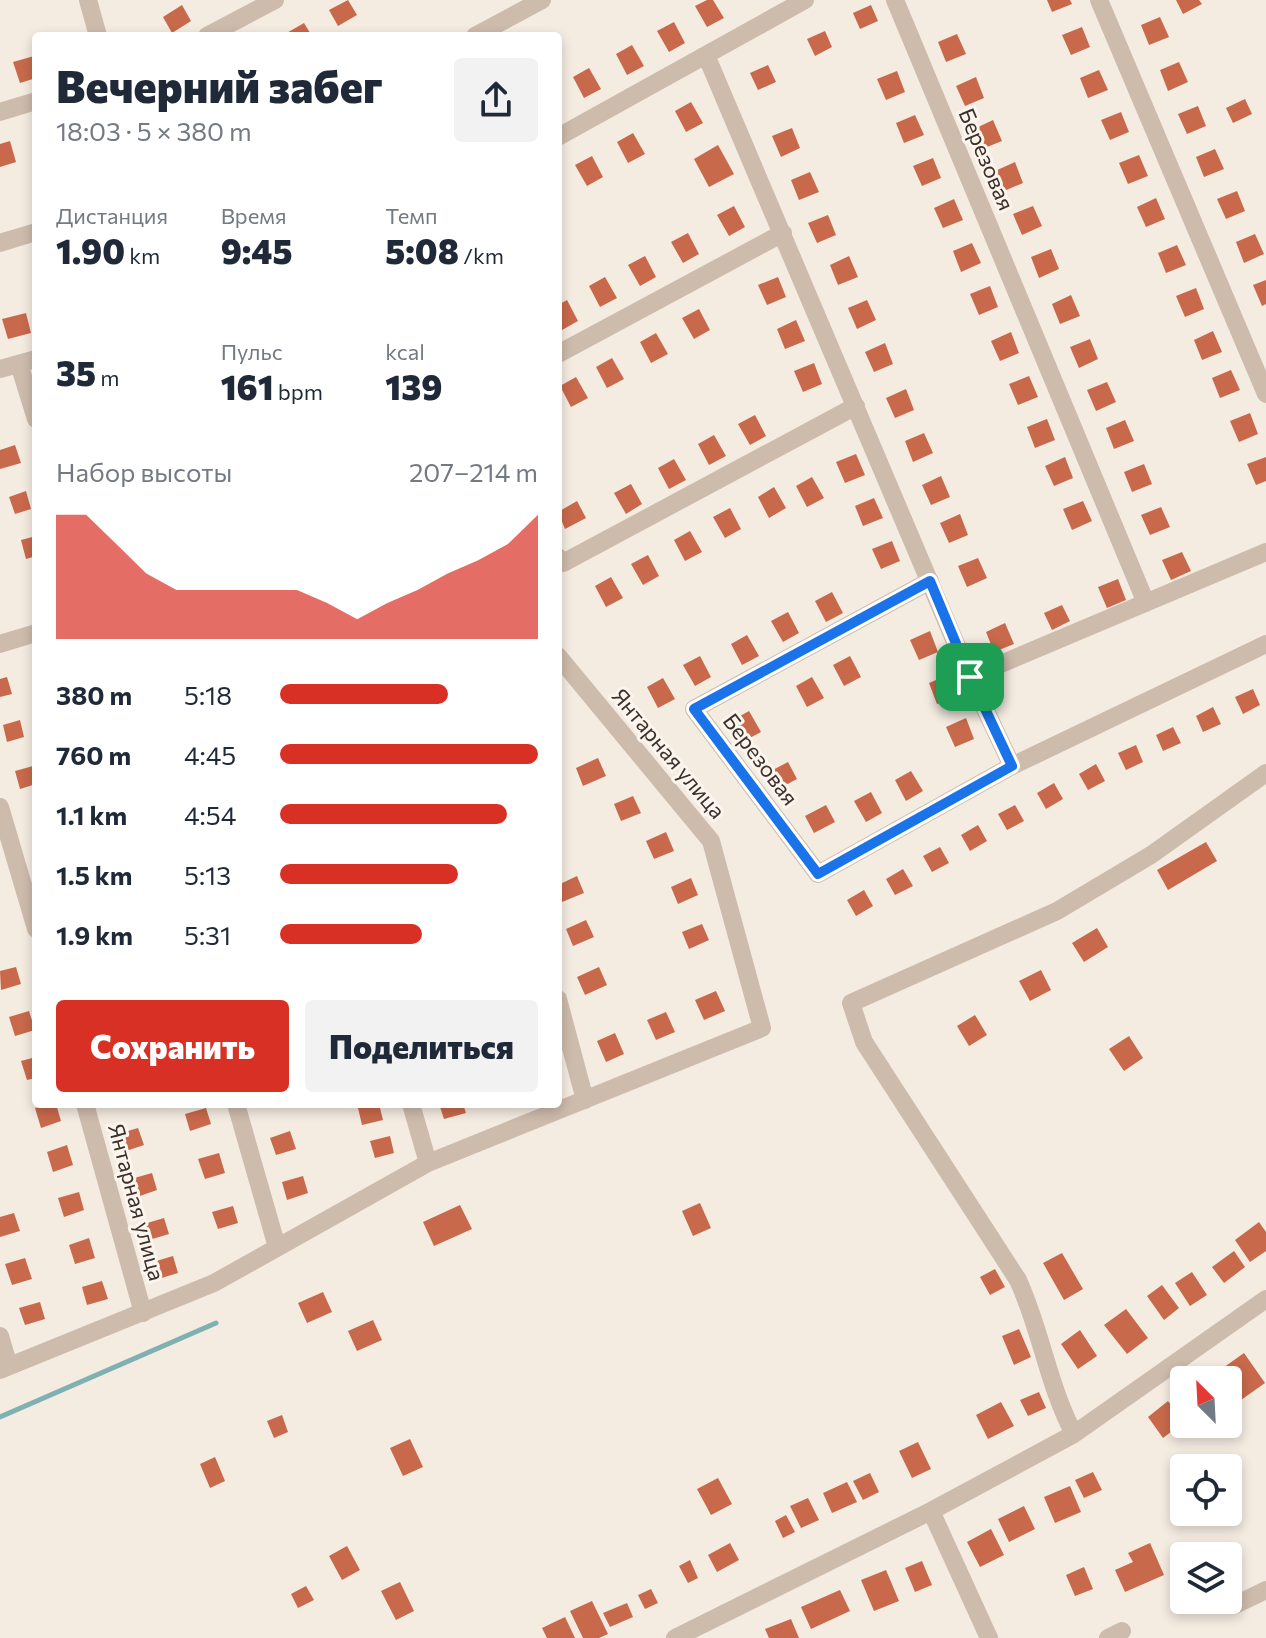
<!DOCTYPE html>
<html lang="ru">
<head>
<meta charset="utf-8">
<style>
  :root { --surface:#fff; --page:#f2f2f3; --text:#1f2937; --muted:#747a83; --accent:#d93025 }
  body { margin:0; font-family:Commissioner,sans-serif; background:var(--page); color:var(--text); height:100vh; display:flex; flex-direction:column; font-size:30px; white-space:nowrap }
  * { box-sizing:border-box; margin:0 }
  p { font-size:26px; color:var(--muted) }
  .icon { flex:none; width:44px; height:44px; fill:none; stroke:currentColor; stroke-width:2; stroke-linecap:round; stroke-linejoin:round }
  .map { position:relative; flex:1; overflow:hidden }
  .details { position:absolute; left:32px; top:32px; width:530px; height:1076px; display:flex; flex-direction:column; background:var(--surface); border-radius:8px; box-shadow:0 4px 12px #0003 }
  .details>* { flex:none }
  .needle { width:52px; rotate:336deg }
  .tools { position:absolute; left:1170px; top:1366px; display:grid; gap:16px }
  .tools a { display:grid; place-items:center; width:72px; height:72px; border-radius:8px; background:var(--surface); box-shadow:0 4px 12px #0003; font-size:40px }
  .pin { position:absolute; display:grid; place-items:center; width:68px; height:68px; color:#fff; margin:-34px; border-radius:16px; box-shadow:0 4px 12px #0006 }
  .round { display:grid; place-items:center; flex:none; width:84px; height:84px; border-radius:8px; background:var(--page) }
  .overview { display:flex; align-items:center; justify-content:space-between; height:136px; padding:0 24px }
  h1 { font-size:44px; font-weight:800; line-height:60px }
  .stats { display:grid; grid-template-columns:repeat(3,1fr); gap:12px; height:136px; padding:8px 24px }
  .stats div { display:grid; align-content:center }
  .stats b { font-size:34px; font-weight:800 }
  .stats small { font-size:22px; font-weight:400 }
  .stats p { font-size:22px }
  .chart { height:224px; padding:16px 24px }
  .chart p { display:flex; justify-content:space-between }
  .chart svg { width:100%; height:144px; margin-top:8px; fill:var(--accent); opacity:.7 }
  .primary-button { display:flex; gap:16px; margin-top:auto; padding:16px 24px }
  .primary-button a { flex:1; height:92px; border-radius:8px; background:var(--accent); color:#fff; font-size:32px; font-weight:800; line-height:92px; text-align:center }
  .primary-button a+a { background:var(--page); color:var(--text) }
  ul { padding:0 24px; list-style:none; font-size:26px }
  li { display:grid; grid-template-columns:128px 96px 1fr; align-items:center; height:60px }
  li i { height:20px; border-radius:10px; background:var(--accent) }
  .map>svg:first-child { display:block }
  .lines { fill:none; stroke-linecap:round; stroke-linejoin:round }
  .stream { stroke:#7fb0b2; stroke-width:5 }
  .building { fill:#c8694b }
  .street { stroke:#cdbbac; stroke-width:18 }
  .route-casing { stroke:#fff; stroke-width:16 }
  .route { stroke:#1a73e8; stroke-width:10 }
  .labels { text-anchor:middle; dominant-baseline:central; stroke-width:6; stroke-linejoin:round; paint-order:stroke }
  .street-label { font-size:22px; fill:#3b302b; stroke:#fbf5ee }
</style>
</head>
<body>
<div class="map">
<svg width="1266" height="1638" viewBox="0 0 1266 1638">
  <rect width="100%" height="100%" fill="#f4ebe1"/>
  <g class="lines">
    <path class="stream" d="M0 1417 216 1323"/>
  </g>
  <path class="building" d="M348 0 357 15 338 26 329 10Z
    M707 0H713L724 18 707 27 695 6Z
    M1047 0H1070L1072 4 1052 12Z
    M1176 0H1199L1202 4 1183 14Z
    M182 5 191 21 172 33 163 17Z
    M871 5 878 21 860 29 853 13Z
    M1160 17 1169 37 1149 45 1141 25Z
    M674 22 685 43 669 52 657 31Z
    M304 23 312 36H286L285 34Z
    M1082 27 1090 47 1071 55 1062 35Z
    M825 31 832 47 815 56 807 39Z
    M957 34 966 54 946 62 938 42Z
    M632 45 644 66 627 75 616 54Z
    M34 56 36 78 20 83 13 62Z
    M1179 62 1188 82 1168 91 1160 70Z
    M768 65 776 82 758 90 750 73Z
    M589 68 601 89 584 98 573 77Z
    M1099 70 1108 90 1088 98 1080 78Z
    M897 71 905 92 886 100 877 79Z
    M976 77 984 98 965 106 956 86Z
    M1245 99 1252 114 1233 123 1226 108Z
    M691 102 703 123 686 132 675 111Z
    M1198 106 1206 126 1187 134 1178 114Z
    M1121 112 1129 132 1110 140 1101 120Z
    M915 115 924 135 904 143 896 123Z
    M993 120 1002 141 982 149 974 129Z
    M792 128 800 148 781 157 772 136Z
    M633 133 645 154 628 163 617 142Z
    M10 141 16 162 0 167V144Z
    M718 145 734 174 709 187 694 159Z
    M1215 149 1224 169 1204 177 1196 157Z
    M1139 155 1148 176 1128 184 1119 163Z
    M592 156 603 177 587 186 575 165Z
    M933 158 941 178 922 186 913 166Z
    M1015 162 1023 183 1004 191 995 171Z
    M810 172 819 192 799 200 791 180Z
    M1237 191 1245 211 1226 219 1217 199Z
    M1156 198 1165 219 1146 227 1137 207Z
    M954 199 963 220 943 228 934 208Z
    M734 206 745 227 729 236 717 215Z
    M1033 206 1042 226 1022 235 1013 214Z
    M828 215 836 235 817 243 808 223Z
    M688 233 699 254 683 263 671 242Z
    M1255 234 1264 254 1244 263 1236 242Z
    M972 243 981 263 961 272 953 251Z
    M1177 245 1186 265 1166 273 1158 253Z
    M1051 249 1059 269 1039 278 1031 257Z
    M645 256 656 277 640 286 628 265Z
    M849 256 858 277 838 285 830 265Z
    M605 277 617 298 600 307 589 286Z
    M778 277 786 297 767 305 758 285Z
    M1266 280V304L1262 306 1253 285Z
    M990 286 998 307 979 315 970 294Z
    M1196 288 1204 309 1185 317 1176 296Z
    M1071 295 1080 316 1060 324 1052 304Z
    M567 300 578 321 562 330 558 323V305Z
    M867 300 876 320 857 329 848 308Z
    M699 309 710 330 694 339 682 318Z
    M26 313 31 333 8 339 2 319Z
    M796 320 805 341 785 349 777 329Z
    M1213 331 1222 352 1202 360 1194 340Z
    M1011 332 1019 353 1000 361 991 341Z
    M656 333 668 354 651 363 640 342Z
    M1090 339 1098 359 1079 368 1070 347Z
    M885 343 893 364 874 372 865 352Z
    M612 358 624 379 607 388 596 367Z
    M814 363 822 384 803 392 794 371Z
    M1231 370 1240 390 1220 398 1212 378Z
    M1029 376 1038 397 1018 405 1009 384Z
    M576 377 588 398 571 407 560 386Z
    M1107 382 1116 402 1096 411 1087 390Z
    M906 389 914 410 895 418 886 398Z
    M1250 413 1258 434 1239 442 1230 421Z
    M755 415 766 436 750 445 738 424Z
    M1047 419 1055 440 1035 448 1027 427Z
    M1125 420 1134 441 1114 449 1106 428Z
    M924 433 933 453 913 462 905 441Z
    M714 435 726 456 709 465 698 444Z
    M15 445 21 463 0 469V450Z
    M856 454 865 475 845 483 836 462Z
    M1065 457 1073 478 1054 486 1045 466Z
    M1266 457V481L1256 485 1247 464Z
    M674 459 686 480 669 489 658 468Z
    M1144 464 1152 484 1132 492 1124 472Z
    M941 476 950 497 931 505 922 485Z
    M812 477 824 498 807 507 796 486Z
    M631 484 642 504 626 514 614 493Z
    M774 487 786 508 769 518 758 497Z
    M26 491 31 509 15 514 9 497Z
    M874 498 883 518 863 526 855 506Z
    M577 501 586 518 565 529 558 512Z
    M1083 501 1092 521 1072 530 1063 509Z
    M1161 507 1170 527 1150 535 1141 515Z
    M730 508 741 529 725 538 713 517Z
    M960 514 968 535 949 543 940 523Z
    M690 531 702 552 685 561 674 540Z
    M36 536V556L26 559 21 540Z
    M892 541 900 561 881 569 872 549Z
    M1182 552 1191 571 1171 580 1162 560Z
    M648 555 659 576 643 585 631 564Z
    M978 558 987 578 967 587 958 566Z
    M611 577 623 598 606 607 595 586Z
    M1118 579 1126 600 1107 608 1098 587Z
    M832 592 843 613 826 622 815 601Z
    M1062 605 1070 621 1052 630 1044 613Z
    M788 612 799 633 783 642 771 621Z
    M1005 623 1014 644 994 652 986 632Z
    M930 631 938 652 919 660 910 640Z
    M747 635 759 656 742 665 731 644Z
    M700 656 711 677 695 686 683 665Z
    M850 656 861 677 844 686 833 665Z
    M948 675 957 695 937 704 929 683Z
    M7 677 12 694 0 697V679Z
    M812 677 824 698 807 707 796 686Z
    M663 678 675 699 658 708 647 687Z
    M1253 689 1260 705 1243 714 1235 697Z
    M1213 707 1221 724 1203 732 1196 716Z
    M749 711 761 732 744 741 733 720Z
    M966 718 974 739 955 747 946 727Z
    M20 720 24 737 7 742 3 725Z
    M1173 727 1181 743 1163 751 1156 735Z
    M1136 745 1143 762 1126 770 1118 753Z
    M598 758 606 776 583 786 576 768Z
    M788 762 797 779 776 790 767 773Z
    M1096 764 1105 781 1088 790 1079 774Z
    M33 766 36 784 20 789 15 771Z
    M911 771 923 791 906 801 895 780Z
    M1054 783 1063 799 1046 809 1037 793Z
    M871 792 882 813 866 822 854 801Z
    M633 796 641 813 621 821 614 804Z
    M826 805 835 822 814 833 805 816Z
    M1015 805 1024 821 1007 830 998 814Z
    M978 825 987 841 970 851 961 835Z
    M666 832 674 851 654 859 646 841Z
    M1206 842 1217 861 1168 890 1157 870Z
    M940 847 949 863 932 872 923 856Z
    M903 869 913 886 895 895 886 879Z
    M577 876 584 893 562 902 558 885Z
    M691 878 698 895 678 904 671 887Z
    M864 890 873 906 856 916 847 900Z
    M586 920 594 937 573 946 566 929Z
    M702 924 709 940 689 949 682 932Z
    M1097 928 1108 947 1084 962 1072 943Z
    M16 967 21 984 1 990 0 971Z
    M599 967 607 985 585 995 577 977Z
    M1041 970 1051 990 1030 1001 1019 981Z
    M716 991 725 1011 704 1020 695 1000Z
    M29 1011 35 1030 15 1036 9 1017Z
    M666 1012 675 1032 656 1040 647 1020Z
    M975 1015 987 1035 969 1046 957 1026Z
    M615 1033 624 1054 606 1062 597 1041Z
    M1129 1036 1143 1058 1124 1071 1109 1049Z
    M36 1057V1078L27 1080 21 1061Z
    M49 1104H56L61 1121 41 1128 35 1108Z
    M373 1104H379L383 1120 362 1125 358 1108Z
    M439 1104H463L466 1113 444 1119Z
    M206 1108 211 1124 190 1131 185 1114Z
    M138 1128 144 1145 126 1151 121 1133Z
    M290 1131 296 1149 276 1155 270 1138Z
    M390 1136 394 1153 375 1158 370 1141Z
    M67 1145 73 1165 53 1172 47 1152Z
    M219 1153 225 1173 205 1179 198 1159Z
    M152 1173 157 1190 137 1197 131 1179Z
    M303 1176 308 1193 287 1200 282 1182Z
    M79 1192 84 1210 64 1217 58 1198Z
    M700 1203 711 1228 693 1236 682 1211Z
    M460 1205 472 1229 434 1246 423 1222Z
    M233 1206 238 1223 218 1229 212 1212Z
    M14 1213 20 1231 0 1237V1217Z
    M164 1218 169 1234 149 1240 144 1224Z
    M1259 1222 1266 1232V1251L1250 1262 1235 1240Z
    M89 1238 95 1258 75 1264 69 1245Z
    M1234 1251 1245 1267 1224 1283 1212 1267Z
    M1062 1253 1083 1289 1064 1300 1043 1263Z
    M173 1256 178 1273 158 1279 153 1262Z
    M25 1258 32 1279 12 1285 5 1264Z
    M995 1269 1005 1287 990 1295 980 1277Z
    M1192 1272 1207 1295 1190 1306 1175 1283Z
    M102 1281 108 1299 87 1305 82 1287Z
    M1162 1285 1179 1308 1164 1320 1147 1296Z
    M323 1292 332 1312 307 1323 298 1303Z
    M40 1302 45 1319 25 1325 19 1308Z
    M1126 1309 1148 1338 1127 1354 1104 1325Z
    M373 1320 382 1340 357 1351 348 1331Z
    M1019 1329 1031 1357 1014 1365 1002 1336Z
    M1080 1330 1097 1356 1078 1369 1061 1344Z
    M1244 1353 1265 1383 1234 1405 1228 1396V1380H1216L1213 1375Z
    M1039 1392 1046 1408 1028 1416 1020 1400Z
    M1168 1401 1184 1422 1163 1438 1148 1417Z
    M1001 1402 1014 1426 988 1439 976 1415Z
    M282 1415 288 1432 274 1438 267 1421Z
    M410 1439 423 1467 403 1476 390 1448Z
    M918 1442 931 1469 912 1478 899 1451Z
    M215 1457 225 1481 210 1488 200 1464Z
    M1093 1472 1102 1490 1084 1498 1075 1480Z
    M870 1473 879 1492 863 1500 853 1481Z
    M718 1478 732 1504 711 1515 697 1489Z
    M847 1482 857 1502 832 1513 823 1493Z
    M1070 1486 1081 1512 1055 1523 1044 1497Z
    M808 1498 819 1520 801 1528 790 1506Z
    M1024 1506 1035 1529 1009 1542 998 1519Z
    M786 1515 795 1532 783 1538 775 1521Z
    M991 1529 1004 1555 980 1567 967 1542Z
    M730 1543 739 1560 717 1572 708 1555Z
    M1150 1543 1164 1575 1125 1592 1115 1570 1133 1562 1128 1553Z
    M347 1546 360 1570 342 1580 329 1556Z
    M690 1560 698 1578 688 1583 679 1566Z
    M922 1561 932 1585 915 1592 905 1568Z
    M1084 1567 1093 1589 1075 1596 1066 1575Z
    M886 1570 899 1601 874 1611 861 1580Z
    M400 1582 414 1611 396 1620 381 1591Z
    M306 1586 314 1600 298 1608 291 1594Z
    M651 1589 658 1603 645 1609 638 1595Z
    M840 1590 850 1611 811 1629 801 1607Z
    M592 1601 608 1634 599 1638H583L570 1611Z
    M627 1603 633 1617 610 1627 603 1613Z
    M565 1617 575 1638H547L542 1628Z
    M791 1619 799 1638H769L765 1629Z"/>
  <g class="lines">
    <path class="street" d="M88 0 98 36
      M895 0 1146 603
      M1099 0 1266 394
      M207 36 275 0
      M475 36 542 0
      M706 55 970 677 1012 766
      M0 112 36 101
      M558 137 805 0
      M0 243 36 232
      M558 354 783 233
      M19 364 36 419
      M0 369 36 359
      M558 557 563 563 856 406
      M930 581 694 709 818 874 1012 766 1266 644
      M0 644 36 633
      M970 677 1266 552
      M0 807 36 929
      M558 999 585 1100
      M85 1104 143 1313
      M236 1104 277 1247
      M411 1104 428 1163
      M0 1336 9 1366
      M0 1370 214 1283 428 1163 762 1028 711 841 558 656
      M1074 1434C1048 1385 1041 1330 1018 1280L864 1042 851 1003 1057 911 1151 855 1266 773
      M931 1511 989 1638
      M1235 1605 1266 1590
      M675 1638 931 1511 1074 1434 1266 1299
      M1108 1638 1122 1631"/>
  </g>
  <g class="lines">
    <defs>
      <path id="route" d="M930 581 970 677 1012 766 818 874 694 709Z"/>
    </defs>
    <use href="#route" class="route-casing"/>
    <use href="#route" class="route"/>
  </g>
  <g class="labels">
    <g class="street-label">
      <text transform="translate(987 159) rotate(67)">Березовая</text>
      <text transform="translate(669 753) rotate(50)">Янтарная улица</text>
      <text transform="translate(761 759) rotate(53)">Березовая</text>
      <text transform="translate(137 1202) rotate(75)">Янтарная улица</text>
    </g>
  </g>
</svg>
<div class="tools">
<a><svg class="needle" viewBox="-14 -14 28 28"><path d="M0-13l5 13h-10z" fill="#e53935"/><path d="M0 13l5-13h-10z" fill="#747a83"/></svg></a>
<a><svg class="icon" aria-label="locate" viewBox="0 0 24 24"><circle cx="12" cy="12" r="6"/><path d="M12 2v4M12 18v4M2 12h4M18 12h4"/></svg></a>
<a><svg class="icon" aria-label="layers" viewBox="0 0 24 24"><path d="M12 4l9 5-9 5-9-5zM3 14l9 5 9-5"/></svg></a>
</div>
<div class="pin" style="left:970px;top:677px;background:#1e9e55"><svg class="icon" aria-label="arrive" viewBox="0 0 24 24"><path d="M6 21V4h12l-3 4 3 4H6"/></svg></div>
<section class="details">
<div class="overview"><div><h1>Вечерний забег</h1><p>18:03 · 5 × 380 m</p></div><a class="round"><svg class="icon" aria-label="share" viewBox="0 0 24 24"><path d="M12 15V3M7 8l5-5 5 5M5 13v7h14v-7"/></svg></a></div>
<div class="stats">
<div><p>Дистанция</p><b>1.90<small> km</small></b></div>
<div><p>Время</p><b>9:45</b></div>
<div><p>Темп</p><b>5:08<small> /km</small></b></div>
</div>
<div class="stats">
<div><b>35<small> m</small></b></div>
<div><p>Пульс</p><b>161<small> bpm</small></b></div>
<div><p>kcal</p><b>139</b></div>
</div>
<div class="chart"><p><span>Набор высоты</span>207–214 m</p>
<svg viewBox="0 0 160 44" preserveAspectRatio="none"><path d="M0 44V6L10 6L20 15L30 24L40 29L50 29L60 29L70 29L80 29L90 33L100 38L110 33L120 29L130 24L140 20L150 15L160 6V44z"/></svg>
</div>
<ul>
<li><b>380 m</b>5:18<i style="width:65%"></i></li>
<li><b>760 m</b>4:45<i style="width:100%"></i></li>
<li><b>1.1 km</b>4:54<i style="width:88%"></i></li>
<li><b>1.5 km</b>5:13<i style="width:69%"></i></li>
<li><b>1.9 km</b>5:31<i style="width:55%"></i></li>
</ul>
<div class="primary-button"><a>Сохранить</a><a>Поделиться</a></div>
</section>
</div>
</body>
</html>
